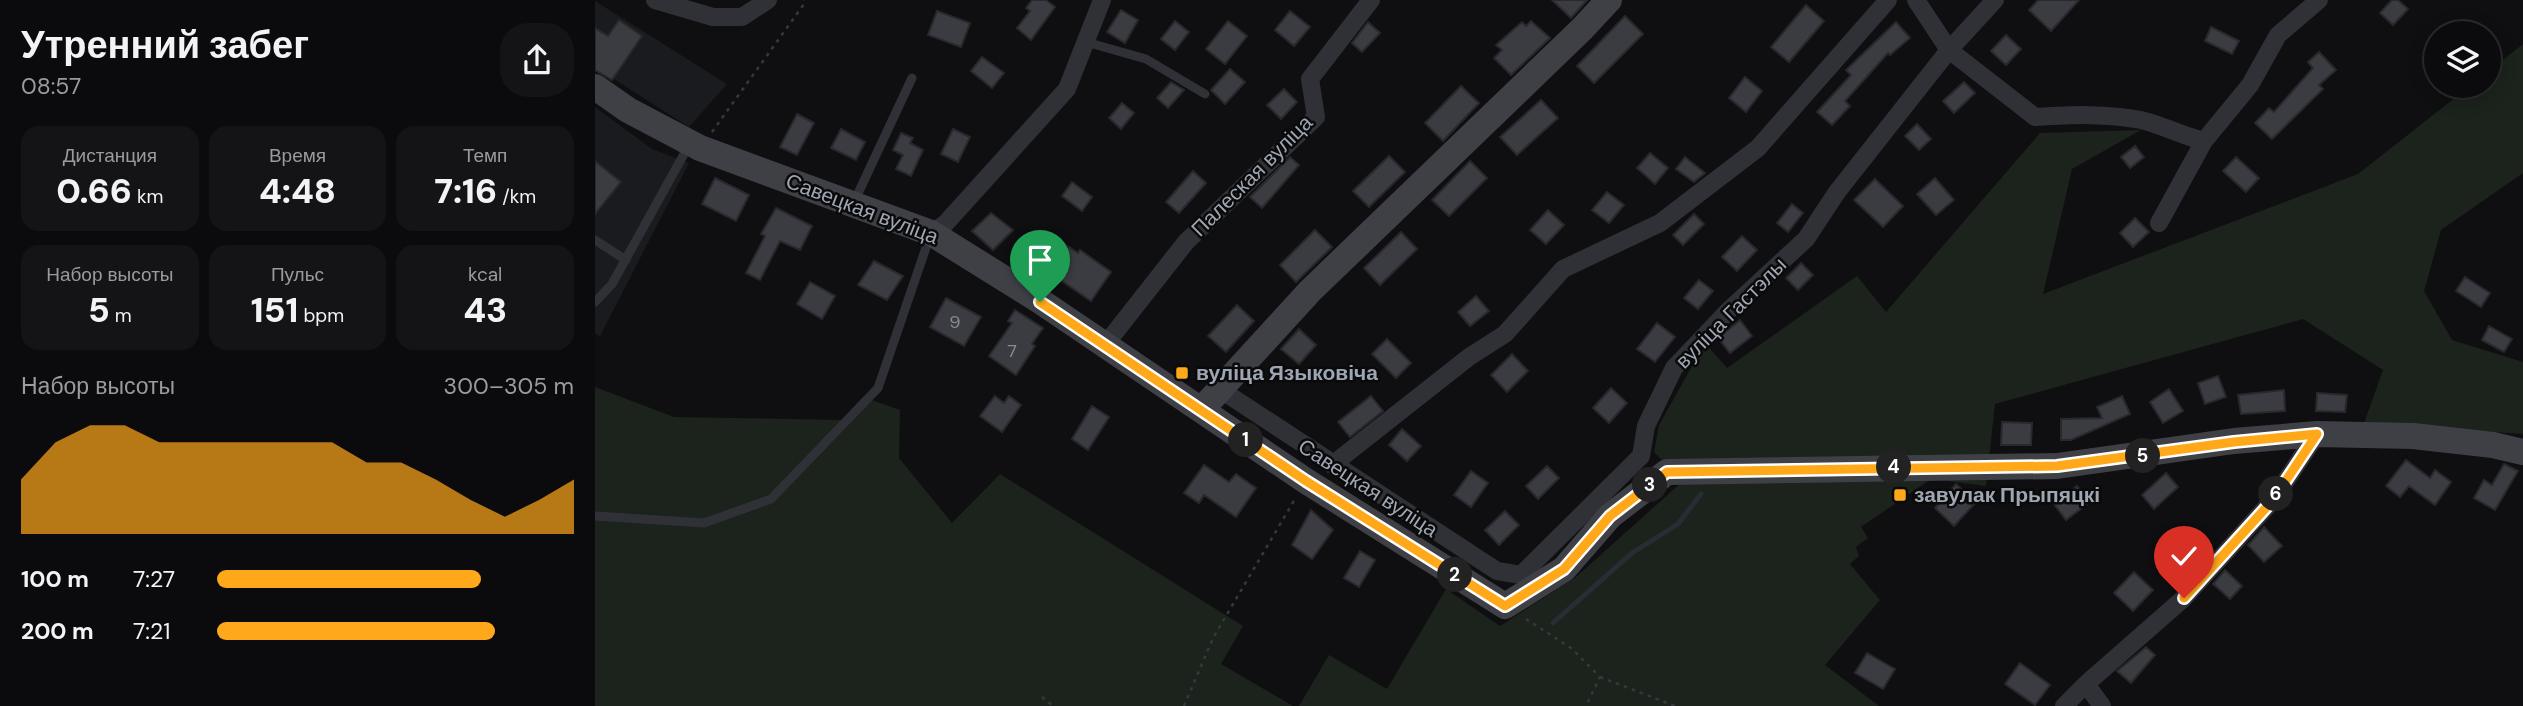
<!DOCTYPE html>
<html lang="ru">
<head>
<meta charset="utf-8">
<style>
  :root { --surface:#0b0b0d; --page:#141416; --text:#f1f3f6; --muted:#9a9b9d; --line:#2b2b2e; --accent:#ffa819 }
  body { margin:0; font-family:"DM Sans",sans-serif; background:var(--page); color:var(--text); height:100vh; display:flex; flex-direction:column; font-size:26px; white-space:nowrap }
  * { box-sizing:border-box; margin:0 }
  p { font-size:23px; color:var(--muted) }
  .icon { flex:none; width:38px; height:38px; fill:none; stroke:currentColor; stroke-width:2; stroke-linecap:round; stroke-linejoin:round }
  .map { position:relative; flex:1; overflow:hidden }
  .drawer { display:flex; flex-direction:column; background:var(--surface); width:595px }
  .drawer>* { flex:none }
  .buttons { position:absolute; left:1829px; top:21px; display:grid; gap:14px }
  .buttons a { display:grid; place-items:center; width:77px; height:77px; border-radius:50%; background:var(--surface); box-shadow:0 4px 18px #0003,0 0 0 2px var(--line); font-size:35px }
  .pin { position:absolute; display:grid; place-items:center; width:60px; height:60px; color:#fff; margin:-72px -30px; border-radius:50% 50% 50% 0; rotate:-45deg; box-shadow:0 0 7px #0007 }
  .pin .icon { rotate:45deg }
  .km { position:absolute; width:35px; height:35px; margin:-18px; border-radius:50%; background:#222; color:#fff; font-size:19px; line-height:35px; text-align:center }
  .round { display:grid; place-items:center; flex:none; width:74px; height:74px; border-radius:28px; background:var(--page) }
  .headline { display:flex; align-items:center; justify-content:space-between; height:119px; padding:0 21px }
  h1 { font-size:38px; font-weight:800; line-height:52px }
  .metrics { display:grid; grid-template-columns:repeat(3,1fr); gap:10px; height:119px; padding:7px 21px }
  .metrics div { display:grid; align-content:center; border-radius:18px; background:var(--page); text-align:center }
  .metrics b { font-size:35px; font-weight:800 }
  .metrics small { font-size:19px; font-weight:400 }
  .metrics p { font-size:19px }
  .chart { height:196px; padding:14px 21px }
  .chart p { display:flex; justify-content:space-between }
  .chart svg { width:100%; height:126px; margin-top:7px; fill:var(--accent); opacity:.7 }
  ul { padding:0 21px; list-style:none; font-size:23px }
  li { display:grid; grid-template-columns:112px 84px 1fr; align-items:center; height:52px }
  li i { height:18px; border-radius:9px; background:var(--accent) }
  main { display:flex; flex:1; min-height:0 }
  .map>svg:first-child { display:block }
  .built { fill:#1a1b1e }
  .green { fill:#1b231c }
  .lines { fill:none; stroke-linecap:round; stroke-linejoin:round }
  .stream { stroke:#252e35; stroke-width:5 }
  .building { fill:#3b3c41; stroke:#29292d; stroke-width:2 }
  .path { stroke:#36383d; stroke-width:2.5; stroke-dasharray:3.5 5; stroke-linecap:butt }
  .lane { stroke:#303136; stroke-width:9 }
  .street { stroke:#303136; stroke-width:18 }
  .secondary { stroke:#3e4046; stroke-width:26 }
  .route-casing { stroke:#fff; stroke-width:14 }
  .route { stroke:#ffa819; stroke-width:9 }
  .poi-dot { fill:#ffa819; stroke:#0a0a0b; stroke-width:2.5 }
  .labels { text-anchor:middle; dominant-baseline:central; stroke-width:5; stroke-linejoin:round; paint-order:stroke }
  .number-label { font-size:18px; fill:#858c96 }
  .street-label { font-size:21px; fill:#9ea6b3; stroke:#0a0a0b }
  .poi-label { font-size:21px; font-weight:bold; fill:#9ea6b3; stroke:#0a0a0b; text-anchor:start }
</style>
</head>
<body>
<main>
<section class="drawer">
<div class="headline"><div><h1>Утренний забег</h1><p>08:57</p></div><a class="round"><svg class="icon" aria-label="share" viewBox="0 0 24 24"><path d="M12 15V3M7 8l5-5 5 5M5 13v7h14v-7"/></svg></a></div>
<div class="metrics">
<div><p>Дистанция</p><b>0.66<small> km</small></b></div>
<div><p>Время</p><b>4:48</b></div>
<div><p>Темп</p><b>7:16<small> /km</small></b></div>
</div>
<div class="metrics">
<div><p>Набор высоты</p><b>5<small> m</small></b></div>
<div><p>Пульс</p><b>151<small> bpm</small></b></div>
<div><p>kcal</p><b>43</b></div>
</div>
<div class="chart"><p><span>Набор высоты</span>300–305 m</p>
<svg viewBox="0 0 160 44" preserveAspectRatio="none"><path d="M0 44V25L10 12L20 6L30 6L40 12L50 12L60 12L70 12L80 12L90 12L100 19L110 19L120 25L130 32L140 38L150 32L160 25V44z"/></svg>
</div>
<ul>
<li><b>100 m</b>7:27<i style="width:74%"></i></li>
<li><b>200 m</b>7:21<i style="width:78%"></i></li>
</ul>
</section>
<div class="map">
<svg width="1928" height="706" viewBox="0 0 1928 706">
  <rect width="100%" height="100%" fill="#0f0f11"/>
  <path class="built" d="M0 1 132 84 94 127 0 67Z
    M0 107 57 149 94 163 5 336 0 333Z"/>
  <path class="green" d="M1928 44V173L1846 230 1829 291 1857 340 1928 362V434L1769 423 1788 370 1708 319 1400 404 1391 486 1336 479 1266 527 1273 538 1261 547 1264 556 1255 564 1285 600 1230 665 1284 706H704L734 655 792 689 851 589 905 626 981 577 1088 481 1059 452 1064 425 1110 343 1132 368 1262 276 1291 312 1445 133 1546 130 1477 169 1448 294 1763 174 1875 86H1894V71Z
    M0 387 79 417 247 420 268 397 305 410 304 458 357 523 405 474 648 626 626 664 698 706H0Z"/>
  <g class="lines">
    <path class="stream" d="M958 623 1037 553 1083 524 1106 494"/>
  </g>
  <path class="building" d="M437 0H451L460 7 436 40 422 28 435 11 431 8Z
    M957 0H992L976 18Z
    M1443 0H1484L1456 31 1434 10Z
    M1797 0H1803L1813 9 1798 25 1785 13Z
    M1211 5 1229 21 1194 62 1176 47Z
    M526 10 543 20 530 43 512 32Z
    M342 11 375 23 366 47 333 35Z
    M695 11 715 27 699 46 680 30Z
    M1030 16 1048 34 999 83 982 66Z
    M24 20 47 36 17 80 0 70V28L13 36Z
    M580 21 594 32 580 50 566 39Z
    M633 21 652 36 630 64 611 49Z
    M936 21 955 38 916 75 899 58 907 50 901 45 927 22 931 26Z
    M773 22 785 33 767 52 757 43Z
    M1301 22 1315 38 1295 55 1293 53 1250 101 1255 106 1237 125 1222 112 1256 75 1251 70Z
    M1616 27 1644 41 1637 54 1610 41Z
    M1411 35 1426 49 1411 65 1396 51Z
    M1724 52 1741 70 1724 85 1728 89 1677 139 1660 123 1674 108 1679 112 1718 68 1713 62Z
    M387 57 409 73 397 88 376 71Z
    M635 69 650 82 630 104 616 90Z
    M1150 77 1167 91 1151 112 1134 98Z
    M576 82 589 90 573 108 562 98Z
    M1369 82 1380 93 1359 113 1348 101Z
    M866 86 884 103 848 141 830 123Z
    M689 89 702 102 686 119 672 105Z
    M946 100 963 118 922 155 905 137Z
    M527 103 539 113 526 129 514 118Z
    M202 114 219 123 202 155 185 147Z
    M1322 124 1336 139 1324 150 1310 136Z
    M246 129 270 142 261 160 236 148Z
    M358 129 375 137 363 162 346 154Z
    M306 133 318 138 315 143 328 150 316 176 301 169 308 155 298 150Z
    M1540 146 1549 157 1535 168 1526 157Z
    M1055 153 1073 168 1060 184 1042 168Z
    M794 156 810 172 774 207 758 191Z
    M695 157 704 165 667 208 655 197Z
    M1090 157 1110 173 1099 182 1081 169Z
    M1641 157 1664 178 1651 192 1628 171Z
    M0 161 26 182 0 214Z
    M875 161 892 178 854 216 837 200Z
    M598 171 611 183 584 213 571 202Z
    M120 178 154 195 141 221 107 204Z
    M1340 178 1359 200 1341 215 1322 194Z
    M1280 179 1308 206 1288 227 1259 200Z
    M477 182 497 197 487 211 467 196Z
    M1012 192 1029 205 1014 223 997 210Z
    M1197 204 1208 213 1193 232 1182 223Z
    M181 208 217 226 205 250 185 241 165 280 151 273 170 236 166 234Z
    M953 210 969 225 951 244 935 230Z
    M396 213 418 230 398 250 377 231Z
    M1099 214 1109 224 1088 245 1078 235Z
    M1540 218 1554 232 1538 247 1525 233Z
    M720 230 737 247 701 282 685 265Z
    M806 232 822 249 785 285 769 268Z
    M455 234 483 253 485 250 516 272 496 301 464 279 467 275 439 255Z
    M1147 236 1162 250 1142 271 1127 257Z
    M279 261 308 276 292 300 263 285Z
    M1206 263 1218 275 1203 290 1191 278Z
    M1870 277 1895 293 1886 307 1861 291Z
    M1104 280 1118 291 1103 309 1089 298Z
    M215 282 240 296 227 319 202 304Z
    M881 296 894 311 875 326 863 312Z
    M351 298 386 317 369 346 335 327Z
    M642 305 659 321 631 352 613 336Z
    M420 310 448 328 437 344 440 346 421 375 394 356 417 323 413 321Z
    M1145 320 1157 336 1135 353 1123 338Z
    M1062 323 1080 337 1060 362 1042 349Z
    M1894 326 1917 339 1909 352 1887 340Z
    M704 329 721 345 704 364 686 349Z
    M792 339 816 363 801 378 777 354Z
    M917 354 933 371 912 392 896 375Z
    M1623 376 1631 397 1610 404 1603 383Z
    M1016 388 1032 403 1014 423 998 408Z
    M1574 389 1588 411 1568 423 1555 402Z
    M1689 390 1690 411 1646 414 1643 395Z
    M1722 393 1752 395 1750 412 1721 411Z
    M400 396 409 403 414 396 426 405 407 432 385 416Z
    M776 396 788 411 755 437 743 422Z
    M1527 396 1535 414 1476 440H1466V419L1507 418 1502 407Z
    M497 406 514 417 493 450 477 439Z
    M1407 422 1437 423 1436 445H1406Z
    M807 429 826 446 812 461 794 445Z
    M1811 460 1835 478 1840 470 1856 482 1840 505 1814 486 1805 497 1791 486Z
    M1909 464 1923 471 1900 510 1879 498 1889 480 1897 485Z
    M609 465 634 482 641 474 661 488 641 517 609 495 604 503 589 493Z
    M952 466 964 478 943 499 931 486Z
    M876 471 893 483 876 507 859 495Z
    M1571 473 1583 487 1559 509 1547 495Z
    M1361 484 1381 502 1359 526 1340 508Z
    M1482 486 1495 502 1471 520 1459 504Z
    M716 510 738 530 717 559 697 545Z
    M910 511 924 525 904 545 890 530Z
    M1669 527 1687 546 1669 562 1653 545Z
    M765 551 780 560 764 587 749 578Z
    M1630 570 1647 586 1635 599 1618 584Z
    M1539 572 1558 590 1538 611 1519 593Z
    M1551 647 1560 655 1536 683 1522 671Z
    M1272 653 1300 669 1288 689 1260 673Z
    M1425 663 1455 685 1440 705 1410 684Z"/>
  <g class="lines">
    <path class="path" d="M117 132 209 4V0
      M931 619 976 648 1005 677 991 706
      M1005 677 1080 706
      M447 697 458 706
      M589 706 618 638 700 499"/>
    <path class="lane" d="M491 42 551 59 610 94
      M259 202 317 78
      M0 240 31 260
      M0 302 17 284 94 145
      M0 516 109 523 176 499 283 388 335 236"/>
    <path class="street" d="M60 0 118 17H147L173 0
      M1321 0 1354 50 1440 117C1476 115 1511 113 1546 120 1567 125 1588 136 1609 141
      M1564 223 1609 141 1655 85 1683 35 1724 0
      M336 233 350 224 472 89 507 0
      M510 345 591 242 721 117 715 79 776 0
      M626 390 902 571 926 575 1046 456 1051 426 1079 368 1134 310 1211 239 1242 192 1354 50 1400 0
      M737 465 874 357 910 334 968 269 1065 223 1163 148 1293 0
      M1469 706 1491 684
      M1507 706 1491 684 1589 598 1678 500 1722 434"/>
    <path class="secondary" d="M0 87 33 110 105 148 336 233 445 301 711 481 910 606 969 569 1015 516 1072 472 1462 466 1639 441 1722 434 1818 436 1898 445 1928 452
      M607 409 715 291 987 29 1014 0"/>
  </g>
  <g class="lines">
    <defs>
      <path id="route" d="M445 302 711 481 910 606 969 569 1015 516 1072 472 1462 466 1639 442 1722 434 1678 500 1589 598"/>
    </defs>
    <use href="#route" class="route-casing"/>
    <use href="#route" class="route"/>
  </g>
  <g class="poi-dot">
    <rect x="580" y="366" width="14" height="14" rx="3.5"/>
    <rect x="1298" y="488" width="14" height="14" rx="3.5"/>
  </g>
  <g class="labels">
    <g class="number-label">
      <text x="360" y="322">9</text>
      <text x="417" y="351">7</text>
    </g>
    <g class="street-label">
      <text transform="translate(657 176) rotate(-45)">Палеская вуліца</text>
      <text transform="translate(267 209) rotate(21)">Савецкая вуліца</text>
      <text transform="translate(1136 313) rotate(-45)">вуліца Гастэлы</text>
      <text transform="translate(773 488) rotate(33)">Савецкая вуліца</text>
    </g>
    <g class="poi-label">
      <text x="601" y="373">вуліца Языковіча</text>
      <text x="1319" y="495">завулак Прыпяцкі</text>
    </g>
  </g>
</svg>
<div class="buttons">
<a><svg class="icon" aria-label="layers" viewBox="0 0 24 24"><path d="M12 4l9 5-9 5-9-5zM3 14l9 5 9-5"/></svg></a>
</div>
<div class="pin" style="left:445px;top:302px;background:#1e9e55"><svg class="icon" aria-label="arrive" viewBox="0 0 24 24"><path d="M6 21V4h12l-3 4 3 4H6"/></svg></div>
<div class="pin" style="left:1589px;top:598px;background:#d93025"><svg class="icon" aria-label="check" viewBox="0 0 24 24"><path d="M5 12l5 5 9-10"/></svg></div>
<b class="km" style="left:651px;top:440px">1</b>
<b class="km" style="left:860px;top:575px">2</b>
<b class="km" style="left:1055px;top:485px">3</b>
<b class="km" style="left:1299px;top:467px">4</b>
<b class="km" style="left:1548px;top:456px">5</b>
<b class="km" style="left:1681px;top:494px">6</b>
</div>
</main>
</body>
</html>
